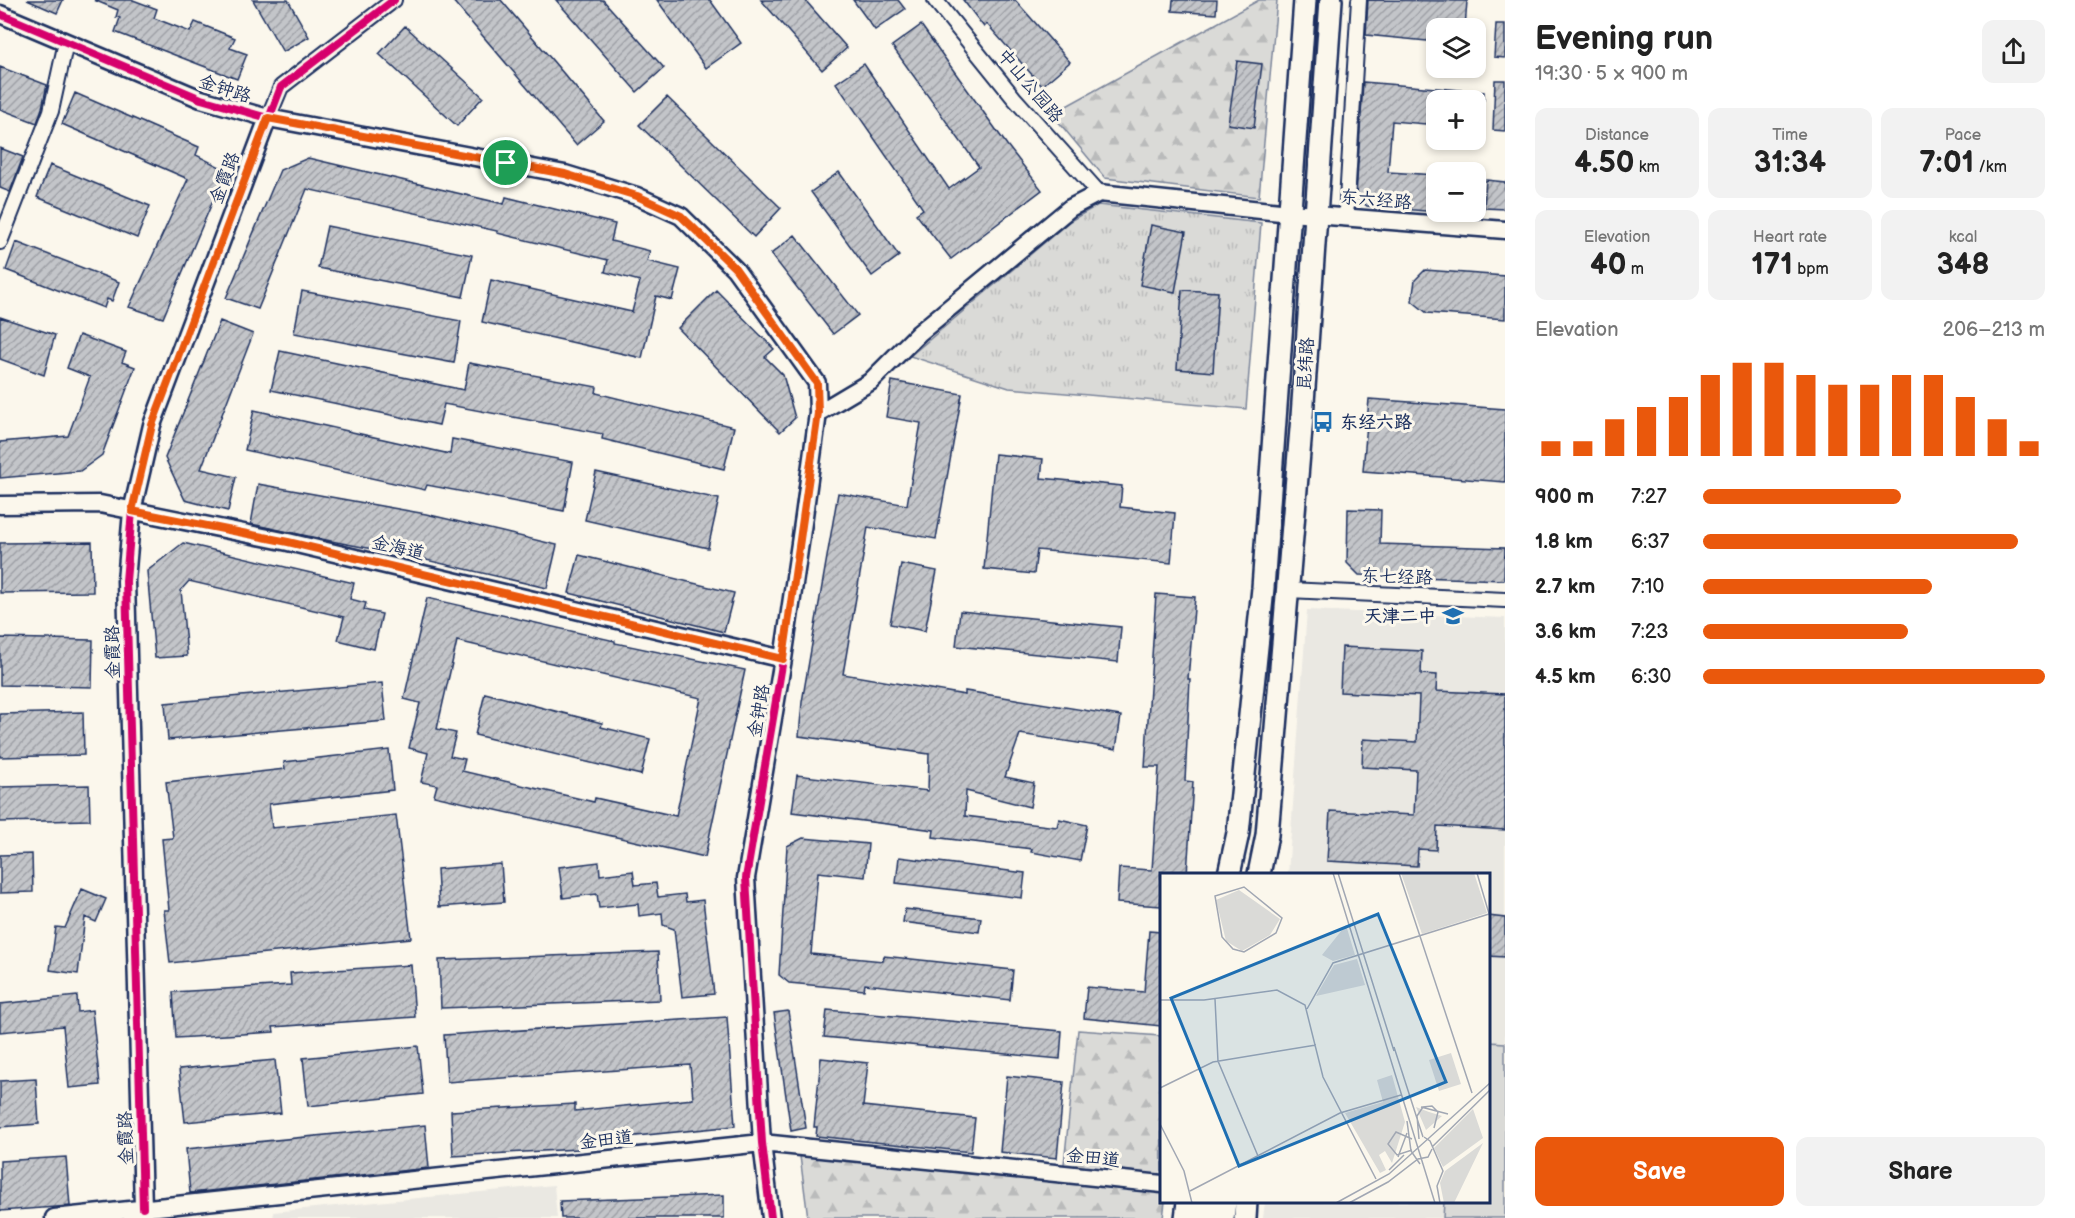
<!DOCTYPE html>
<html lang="en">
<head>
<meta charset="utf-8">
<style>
  :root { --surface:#fff; --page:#f2f2f2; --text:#222; --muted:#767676; --accent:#ea580c }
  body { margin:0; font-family:"Balsamiq Sans","LXGW WenKai TC",sans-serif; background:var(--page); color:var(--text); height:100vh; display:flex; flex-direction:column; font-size:22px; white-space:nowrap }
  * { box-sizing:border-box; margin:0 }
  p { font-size:20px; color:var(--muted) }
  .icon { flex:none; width:33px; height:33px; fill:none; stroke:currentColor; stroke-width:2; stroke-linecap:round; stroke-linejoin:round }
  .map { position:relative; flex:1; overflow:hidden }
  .side { display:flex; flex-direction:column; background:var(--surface); width:570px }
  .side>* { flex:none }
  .tools { position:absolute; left:1426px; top:18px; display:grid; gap:12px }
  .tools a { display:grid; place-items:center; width:60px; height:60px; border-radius:12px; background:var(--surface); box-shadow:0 3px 9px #0003; font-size:30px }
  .pin { position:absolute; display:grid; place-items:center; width:51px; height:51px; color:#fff; margin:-26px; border:3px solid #fff; border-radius:50%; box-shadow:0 2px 6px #0007 }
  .round { display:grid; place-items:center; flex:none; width:63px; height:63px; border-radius:12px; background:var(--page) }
  .overview { display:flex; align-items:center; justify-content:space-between; height:102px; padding:0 30px }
  h1 { font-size:33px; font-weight:600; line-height:45px }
  .metrics { display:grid; grid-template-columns:repeat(3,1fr); gap:9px; height:102px; padding:6px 30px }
  .metrics div { display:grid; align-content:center; border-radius:12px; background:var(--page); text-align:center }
  .metrics b { font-size:30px; font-weight:600 }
  .metrics small { font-size:16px; font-weight:400 }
  .metrics p { font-size:16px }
  .chart { height:168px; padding:12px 30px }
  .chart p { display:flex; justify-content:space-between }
  .chart svg { width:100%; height:108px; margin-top:6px; stroke:var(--accent); stroke-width:6 }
  .action { display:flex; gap:12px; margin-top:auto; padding:12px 30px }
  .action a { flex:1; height:69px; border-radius:12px; background:var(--accent); color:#fff; font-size:24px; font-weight:600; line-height:69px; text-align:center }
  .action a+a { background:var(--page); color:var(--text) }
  ul { padding:0 30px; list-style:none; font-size:20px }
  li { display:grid; grid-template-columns:96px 72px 1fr; align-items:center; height:45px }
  li i { height:15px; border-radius:8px; background:var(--accent) }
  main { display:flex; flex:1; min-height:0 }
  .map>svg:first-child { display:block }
  .built { fill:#eae8e2 }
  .grass { fill:url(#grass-tufts); stroke:#7a849a; stroke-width:1.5 }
  .forest { fill:url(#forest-firs); stroke:#7a849a; stroke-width:1.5 }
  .garden { fill:#dadad7; stroke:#7a849a; stroke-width:1.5 }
  .building { fill:url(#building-hatch); stroke:#1b2f5e; stroke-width:1.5; fill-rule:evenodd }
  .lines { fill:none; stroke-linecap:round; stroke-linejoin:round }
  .minor-casing { stroke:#1b2f5e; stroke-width:18 }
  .tertiary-casing { stroke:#1b2f5e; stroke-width:21 }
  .primary-casing { stroke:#1b2f5e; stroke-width:26 }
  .minor { stroke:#fbf7ec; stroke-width:14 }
  .tertiary { stroke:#fbf7ec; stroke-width:16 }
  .primary { stroke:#fbf7ec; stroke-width:21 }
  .cycleway-casing { stroke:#fbf7ec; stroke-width:11 }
  .cycleway { stroke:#d6006c; stroke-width:8 }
  .route-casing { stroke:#fff; stroke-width:12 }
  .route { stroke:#ea580c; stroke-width:8 }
  .labels { text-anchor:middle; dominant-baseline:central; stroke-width:6; stroke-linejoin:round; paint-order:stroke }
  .street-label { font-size:18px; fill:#1b2f5e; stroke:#fbf7ec }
  .poi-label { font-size:18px; font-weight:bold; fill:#1b2f5e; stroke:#fbf7ec; text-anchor:start }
  .inset-road { fill:none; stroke:#a1a7b3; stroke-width:1.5 }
  .view { fill:#1f6fb2; fill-opacity:0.15; stroke:#1f6fb2; stroke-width:3 }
  .inset-edge { fill:none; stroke:#1b2f5e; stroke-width:3 }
</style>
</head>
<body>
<main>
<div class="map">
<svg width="1505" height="1218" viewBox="0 0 1505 1218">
  <defs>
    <pattern id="grass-tufts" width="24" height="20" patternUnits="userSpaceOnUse" patternTransform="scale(1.5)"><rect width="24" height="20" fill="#dadad7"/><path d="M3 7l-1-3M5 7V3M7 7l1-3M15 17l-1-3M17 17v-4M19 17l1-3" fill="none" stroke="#babbbb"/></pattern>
    <pattern id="forest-firs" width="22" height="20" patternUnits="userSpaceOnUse" patternTransform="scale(1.5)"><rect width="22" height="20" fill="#dadad7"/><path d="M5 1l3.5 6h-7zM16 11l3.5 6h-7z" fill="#babbbb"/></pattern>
    <pattern id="building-hatch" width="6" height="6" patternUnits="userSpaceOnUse" patternTransform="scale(1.5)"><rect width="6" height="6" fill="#c3c5c9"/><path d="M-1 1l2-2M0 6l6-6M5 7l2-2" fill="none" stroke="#9ea0a6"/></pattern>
  </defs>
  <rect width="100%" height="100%" fill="#fbf7ec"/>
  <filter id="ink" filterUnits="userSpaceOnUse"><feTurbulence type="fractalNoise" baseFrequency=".0167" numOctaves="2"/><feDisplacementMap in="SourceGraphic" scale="12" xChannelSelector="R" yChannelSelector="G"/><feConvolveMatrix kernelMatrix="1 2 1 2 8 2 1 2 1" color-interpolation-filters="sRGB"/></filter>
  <g filter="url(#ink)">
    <path class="built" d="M1307 610 1505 618V1218H1263L1265 1202H1488V874H1288Z
      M554 1185 557 1218H274L273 1212Z"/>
    <path class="grass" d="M1098 205 1261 223 1246 409 1009 388 910 356 1070 221Z"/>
    <path class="forest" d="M1259 0H1277L1259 197 1105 178 1052 114Z
      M1078 1030 1161 1036 1162 1202H1165L1163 1218H808L800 1156 1062 1183Z"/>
    <path class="garden" d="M1489 1042 1505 1043V1218H1443L1444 1202H1488Z"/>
    <path class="building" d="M27 0H63L57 13Z
      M94 0H133L157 9 154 18 190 32 195 22 235 38 230 48 247 54 237 79 115 32 120 18 116 17 118 10Z
      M253 0H288L309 37 283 52Z
      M452 0H501L604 121 576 145Z
      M556 0H603L664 68 637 92Z
      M657 0H710L741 43 706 68Z
      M761 0H805L847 48 822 70Z
      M853 0H898L905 9 875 30Z
      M963 0H1015L1070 62 1042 86 987 24 984 27Z
      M1173 0H1217L1216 14 1172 11Z
      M1368 0 1467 1 1465 28H1437V42L1366 35Z
      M1496 24H1505V58L1494 57Z
      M921 25 1007 145 1042 190 951 259 916 214 923 209 836 83 864 64 949 189 979 167 892 46Z
      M405 26 483 97 457 126 379 54Z
      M1237 61 1262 64 1254 128 1228 124Z
      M0 67 47 85 42 108 37 123 0 109Z
      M1495 80H1505V131L1493 130Z
      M1363 82 1484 92V100H1437V125L1392 121 1388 172 1437 175V212L1367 206 1356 197Z
      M75 93 199 147 196 155 226 170 163 318 129 307 188 179 62 124Z
      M667 97 781 208 754 237 639 125Z
      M0 148 23 157 10 192 0 188Z
      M308 158 504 204 506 197 615 224 611 241 650 251 647 261 680 269 672 300 656 296 642 358 482 322 491 280 632 312 640 281 605 272 608 260 497 233V231L307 189 258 309 226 298 280 170Z
      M50 165 150 206 137 238 37 197Z
      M839 172 899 256 872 276 811 192Z
      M1486 180 1505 182V209L1484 208Z
      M1151 225 1186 232 1175 292 1140 285Z
      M327 226 472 255 463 297 318 268Z
      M795 235 858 315 833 334 771 254Z
      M16 242 119 282 112 301 107 299 104 308 6 270Z
      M1425 270 1505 276V319L1427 313 1412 301 1415 280Z
      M716 290 774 349 765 357 783 375 795 418 780 432 678 328Z
      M1182 290 1218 292 1213 372 1177 369Z
      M302 291 461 321 454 363 294 333Z
      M0 317 55 335 44 375 0 359Z
      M220 321 253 334 201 469 236 477 228 511 185 500 165 458Z
      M79 335 126 352 122 362 135 367 102 455 80 471 0 478V442L68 436 90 377 67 368Z
      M280 351 464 390 469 363 597 387 596 393 734 427 724 469 602 439 603 434 444 404 439 425 271 390Z
      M892 381 962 394 936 539 868 527 843 674 965 695V691L1121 716 1116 749 1020 734 1005 777 1034 783 1030 807 966 791 965 816 1057 827 1059 819 1087 825 1080 861 1031 852 1032 849 933 837 934 830 792 812 797 775 928 791 929 754 799 736 802 702 838 493 907 505 921 423 886 417Z
      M1369 399 1505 409V482L1363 471Z
      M254 410 450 454 452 439 573 462 564 511 427 485 425 490 245 450Z
      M995 454 1043 459 1041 478 1122 486 1120 507 1175 513 1171 563 1037 550 1034 574 984 569Z
      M596 472 719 499 708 548 585 520Z
      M258 484 426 514 557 545 547 588 426 560V559L331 541 251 524Z
      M1348 509 1381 510 1380 544 1505 548 1504 580 1359 575 1347 563Z
      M92 542 93 592 0 593V543Z
      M183 543 354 583 350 599 366 603 364 610 382 614 374 649 338 640 344 617 189 581 181 590 187 656 155 658 147 571Z
      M579 555 734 593 724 632 569 593Z
      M901 564 937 571 925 631 890 624Z
      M1156 594 1195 597 1188 679H1190L1185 781 1193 782 1187 874H1161V906L1117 903 1119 868 1152 870 1159 767H1145Z
      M427 598 615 641V643L745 670 705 857 434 796 437 785 421 782 428 753 409 748 420 703 404 699ZM457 641 701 698 676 816 595 798 594 802 462 771 465 759 450 756 456 733 437 729Z
      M960 611 1121 627 1118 662 956 646Z
      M0 638 93 640 92 687 0 685Z
      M1342 647 1422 651 1421 674 1437 675 1436 691 1505 694V830L1437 826 1436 850 1418 849 1417 866 1327 861 1330 811 1414 815 1416 770 1362 767 1363 739 1417 742 1419 696 1340 692Z
      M382 683 386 721 168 740 165 703Z
      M485 693 602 723 601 727 650 739 641 775 475 735Z
      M83 712 84 755 0 757V714Z
      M389 750 393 790 269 804 272 828 396 815 411 938 170 963 164 910H169L162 839 173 838 166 782 285 769 284 762Z
      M89 785 90 820 0 822V787Z
      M803 838 868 844 865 877 818 872 811 954 883 961 884 956 1013 970 1010 1000 865 984 864 990 789 983 779 975 787 846Z
      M32 854 33 892 0 893V855Z
      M899 857 1025 873 1022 898 896 883Z
      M599 862 600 875 633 871 635 885 656 883 658 897 685 894 686 902 703 900 714 994 682 997 674 929 663 925 662 913 639 916 638 904 599 908 597 894 563 898 559 867Z
      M501 864 504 902 439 907 437 869Z
      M82 889 106 899 96 922 85 917 78 974 50 970 56 927 65 928Z
      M905 909 981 918 979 932 903 922Z
      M1488 916 1505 918V957L1488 956Z
      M1149 931 1161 932V1026L1084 1018 1087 987 1144 992Z
      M658 952 660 1000 441 1008 439 960Z
      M411 965 415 1017 273 1027 274 1032 176 1038 173 992 291 985 290 973Z
      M77 996 78 1012 92 1010 100 1085 69 1088 63 1026 0 1032V1004Z
      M827 1010 1062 1031 1060 1059 824 1037Z
      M788 1011 806 1128 791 1131 774 1013Z
      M727 1017 735 1126 577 1142 578 1149 453 1156 451 1111 575 1104V1111L693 1099 690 1065 447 1082 444 1035Z
      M418 1046 423 1094 308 1106 303 1058Z
      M821 1058 868 1063 863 1106 975 1118 971 1152 816 1136 817 1127H814Z
      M275 1060 281 1113 185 1122 179 1069Z
      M1007 1076 1064 1082 1057 1158 1000 1152Z
      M36 1079 39 1124 0 1127V1081Z
      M425 1125 429 1168 190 1193 186 1149Z
      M66 1157 70 1206 0 1211V1161Z
      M724 1195V1218H561L560 1201Z"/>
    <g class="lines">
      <defs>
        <path id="minor" d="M935 0 1014 98 1099 193
          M268 118 281 87 394 0
          M1346 217 1359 0
          M0 242 51 111 66 42
          M1288 590 1505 600"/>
        <path id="tertiary" d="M0 14 201 99 268 118 565 174 637 196 681 216 735 269 817 383 818 413 804 516 783 659 746 878 762 1143 771 1218
          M818 413 870 382 919 333 1070 208 1099 193 1290 213 1505 230
          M0 505 100 504 288 542 783 659
          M143 1208 126 581 132 511 152 425 268 118
          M54 1218 762 1143 1162 1184"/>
        <path id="primary" d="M1229 874 1238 833 1263 588 1305 0
          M1259 874 1267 835 1302 417 1331 0
          M1186 1218 1188 1202
          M1205 1218 1207 1202
          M1223 1218 1225 1202
          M1245 1218 1246 1202"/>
      </defs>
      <use href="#minor" class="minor-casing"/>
      <use href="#tertiary" class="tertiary-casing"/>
      <use href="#primary" class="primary-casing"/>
      <use href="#minor" class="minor"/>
      <use href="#tertiary" class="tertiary"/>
      <use href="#primary" class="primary"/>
      <defs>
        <path id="cycleway" d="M0 14 201 99 268 118 565 174 637 196 681 216 735 269 817 383 818 413 804 516 783 659 746 878 762 1143 771 1218
          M143 1208 126 581 132 511 152 425 281 87 394 0"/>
      </defs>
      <use href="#cycleway" class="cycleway-casing"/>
      <use href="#cycleway" class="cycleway"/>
    </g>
  </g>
  <g class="lines" filter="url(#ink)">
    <defs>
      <path id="route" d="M268 118 565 174 637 196 681 216 735 268 817 383 818 413 783 659 288 542 132 511 152 425Z"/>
    </defs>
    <use href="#route" class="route-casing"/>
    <use href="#route" class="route"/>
  </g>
  <defs>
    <symbol id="bus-bare" viewBox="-9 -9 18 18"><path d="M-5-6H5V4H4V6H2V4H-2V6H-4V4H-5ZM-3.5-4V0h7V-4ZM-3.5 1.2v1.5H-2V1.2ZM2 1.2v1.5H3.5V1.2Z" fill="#1f6fb2" stroke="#fbf7ec" stroke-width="2.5" paint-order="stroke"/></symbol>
    <symbol id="school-bare" viewBox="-9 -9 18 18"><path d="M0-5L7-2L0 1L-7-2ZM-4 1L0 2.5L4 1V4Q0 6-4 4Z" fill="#1f6fb2" stroke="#fbf7ec" stroke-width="2.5" paint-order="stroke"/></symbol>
  </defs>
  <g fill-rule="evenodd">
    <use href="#bus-bare" x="1308" y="407" width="30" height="30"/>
    <use href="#school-bare" x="1438" y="601" width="30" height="30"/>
  </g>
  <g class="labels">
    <g class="street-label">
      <text transform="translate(1030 86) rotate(50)">中山公园路</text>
      <text transform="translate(225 89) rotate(18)">金钟路</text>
      <text transform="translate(225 178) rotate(-69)">金霞路</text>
      <text transform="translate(1376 200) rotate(5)">东六经路</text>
      <text transform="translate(1306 364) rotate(-86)">昆纬路</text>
      <text transform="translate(398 548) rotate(13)">金海道</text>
      <text transform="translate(1397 577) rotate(2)">东七经路</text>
      <text transform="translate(113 652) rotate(-91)">金霞路</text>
      <text transform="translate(759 711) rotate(-80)">金钟路</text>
      <text transform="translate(126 1138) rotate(-92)">金霞路</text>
      <text transform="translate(606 1140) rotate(-6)">金田道</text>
      <text transform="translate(1093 1158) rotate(6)">金田道</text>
    </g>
    <g class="poi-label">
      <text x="1340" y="422">东经六路</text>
      <text x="1436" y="616" text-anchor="end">天津二中</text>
    </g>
  </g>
  <g transform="translate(1160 873)">
    <rect width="330" height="330" fill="#fbf7ec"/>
    <path d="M79 17 120 46 110 62 82 78 66 68 56 27ZM197 86 205 112 156 123 174 92ZM256 234 269 239 282 243 266 257ZM313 236 323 265 283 294 274 275ZM323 270 294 330H284L280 310 285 298Z" fill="#dadad7"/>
    <path d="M186 52 195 82 173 88 162 82ZM232 202 245 249 232 290 225 278 219 282 226 297 220 300 185 240 223 229 217 207Z" fill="#dadad7"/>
    <path d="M241 0H314L327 40 262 61ZM291 180 301 211 279 218 269 187Z" fill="#dadad7"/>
    <path class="inset-road" d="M173 0 275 330M178 0 234 178M239 0 312 220M317 0 330 44M84 14 122 45 116 60 84 79 73 76 62 64 55 23ZM55 126 58 188 98 283M0 127H44L117 117 145 132 163 204 216 306M147 136 173 90 329 41M234 174 263 264M0 215 53 189 156 172M261 234 288 241M247 248 251 278 260 291M0 251 24 298 32 330M264 264 270 268 283 298 277 313 280 330M252 266 236 259 228 271 237 282 252 277M259 266 257 243 263 234 272 233 278 239 274 255M272 274 330 217M238 284 247 260M229 297 244 282M30 318 180 240 241 222M176 330 229 301 330 210M189 330 228 309 258 286 268 284 272 276"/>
    <path class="view" d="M218 41 286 209 79 293 11 125Z"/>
    <rect width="330" height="330" class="inset-edge"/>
  </g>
</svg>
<div class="tools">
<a><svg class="icon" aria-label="layers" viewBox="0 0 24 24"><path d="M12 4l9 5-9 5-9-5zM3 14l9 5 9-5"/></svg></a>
<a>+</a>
<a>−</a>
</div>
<div class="pin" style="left:506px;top:163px;background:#1e9e55"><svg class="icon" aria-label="arrive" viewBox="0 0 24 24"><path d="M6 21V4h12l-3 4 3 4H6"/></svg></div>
</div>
<section class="side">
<div class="overview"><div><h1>Evening run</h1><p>19:30 · 5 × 900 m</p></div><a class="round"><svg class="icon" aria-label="share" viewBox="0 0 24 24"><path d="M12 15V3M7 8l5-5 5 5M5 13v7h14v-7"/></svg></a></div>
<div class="metrics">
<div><p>Distance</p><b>4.50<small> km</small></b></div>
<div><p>Time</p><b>31:34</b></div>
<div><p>Pace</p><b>7:01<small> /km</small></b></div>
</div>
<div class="metrics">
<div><p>Elevation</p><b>40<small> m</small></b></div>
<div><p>Heart rate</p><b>171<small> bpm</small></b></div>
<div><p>kcal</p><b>348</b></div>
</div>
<div class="chart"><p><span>Elevation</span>206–213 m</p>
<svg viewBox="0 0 160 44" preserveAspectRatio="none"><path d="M5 44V38M15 44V38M25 44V29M35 44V24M45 44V20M55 44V11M65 44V6M75 44V6M85 44V11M95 44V15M105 44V15M115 44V11M125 44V11M135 44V20M145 44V29M155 44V38"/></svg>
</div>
<ul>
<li><b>900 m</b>7:27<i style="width:58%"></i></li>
<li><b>1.8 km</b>6:37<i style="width:92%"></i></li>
<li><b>2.7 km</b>7:10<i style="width:67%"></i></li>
<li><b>3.6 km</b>7:23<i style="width:60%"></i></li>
<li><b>4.5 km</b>6:30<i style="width:100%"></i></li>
</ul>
<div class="action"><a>Save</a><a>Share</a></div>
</section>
</main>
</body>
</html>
